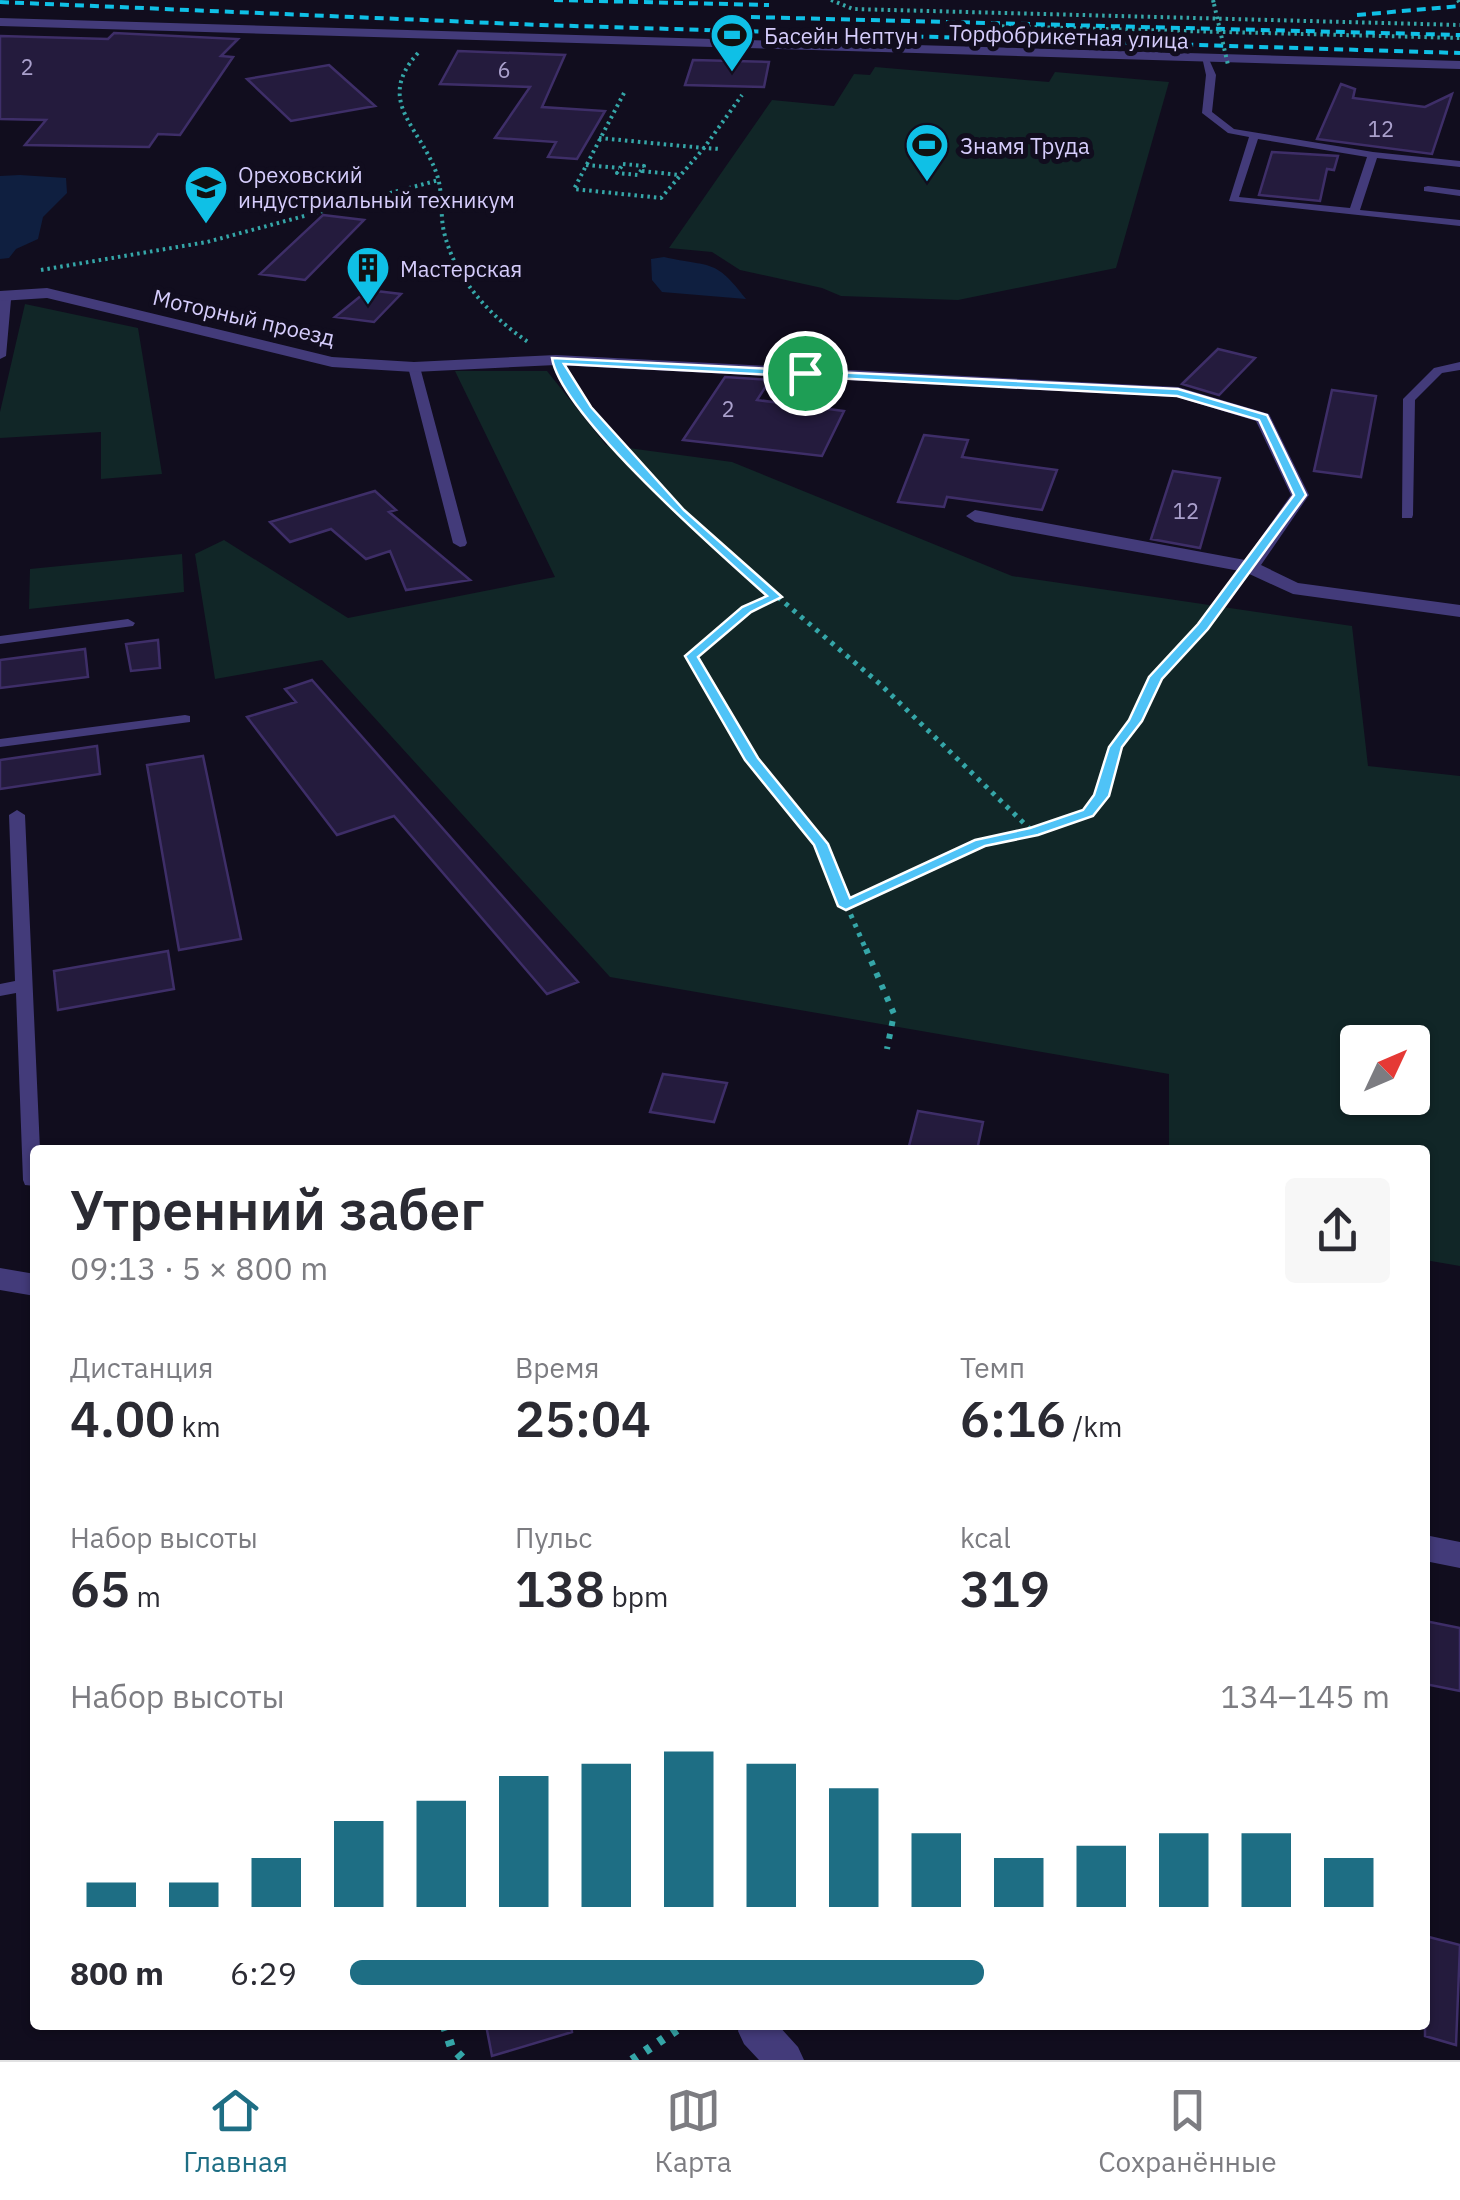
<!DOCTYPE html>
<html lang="ru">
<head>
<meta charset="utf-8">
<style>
  :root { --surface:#fff; --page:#f7f7f7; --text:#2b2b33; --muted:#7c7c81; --line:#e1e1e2; --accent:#1e6e84 }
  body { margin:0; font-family:"IBM Plex Sans",sans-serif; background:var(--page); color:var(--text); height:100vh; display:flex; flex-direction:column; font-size:38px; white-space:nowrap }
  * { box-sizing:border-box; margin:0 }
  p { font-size:32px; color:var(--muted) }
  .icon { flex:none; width:55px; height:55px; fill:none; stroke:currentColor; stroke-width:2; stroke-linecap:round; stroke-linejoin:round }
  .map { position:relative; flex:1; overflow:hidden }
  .details { position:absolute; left:30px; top:1145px; width:1400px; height:885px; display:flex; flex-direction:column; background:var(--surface); border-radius:10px; box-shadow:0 2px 8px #0004 }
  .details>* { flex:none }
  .needle { width:65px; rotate:46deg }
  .controls { position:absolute; left:1340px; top:1025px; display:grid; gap:20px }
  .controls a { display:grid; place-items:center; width:90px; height:90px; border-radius:10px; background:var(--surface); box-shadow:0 2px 8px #0004; font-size:50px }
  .pin { position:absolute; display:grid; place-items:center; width:85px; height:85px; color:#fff; margin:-42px; border:5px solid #fff; border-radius:50%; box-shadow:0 2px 10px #0007 }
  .round { display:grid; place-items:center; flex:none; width:105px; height:105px; border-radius:10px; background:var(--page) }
  .head { display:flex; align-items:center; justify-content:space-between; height:170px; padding:0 40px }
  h1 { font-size:55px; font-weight:600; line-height:75px }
  .figures { display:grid; grid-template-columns:repeat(3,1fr); gap:15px; height:170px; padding:10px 40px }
  .figures div { display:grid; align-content:center }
  .figures b { font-size:50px; font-weight:600 }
  .figures small { font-size:28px; font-weight:400 }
  .figures p { font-size:28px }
  .chart { height:280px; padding:20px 40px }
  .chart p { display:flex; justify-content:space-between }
  .chart svg { width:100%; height:180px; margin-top:10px; stroke:var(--accent); stroke-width:6 }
  ul { padding:0 40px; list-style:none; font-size:32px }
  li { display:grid; grid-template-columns:160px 120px 1fr; align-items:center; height:75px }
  li i { height:25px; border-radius:12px; background:var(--accent) }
  .dock { display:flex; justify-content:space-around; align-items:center; height:140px; border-top:2px solid var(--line); background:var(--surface); font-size:28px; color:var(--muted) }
  .dock a { display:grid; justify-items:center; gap:5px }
  .dock .current { color:var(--accent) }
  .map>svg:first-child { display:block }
  .green { fill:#112627; fill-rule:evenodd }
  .water { fill:#0f1f40 }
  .building { fill:#241b3d; stroke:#3e2e68; stroke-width:2.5 }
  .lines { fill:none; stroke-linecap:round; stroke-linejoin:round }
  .path-far3 { stroke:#35a6a8; stroke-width:4; stroke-dasharray:2.5 4; stroke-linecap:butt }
  .path-far2 { stroke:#35a6a8; stroke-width:5; stroke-dasharray:4 6; stroke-linecap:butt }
  .path-far1 { stroke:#35a6a8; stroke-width:6; stroke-dasharray:5 8; stroke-linecap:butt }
  .path { stroke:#35a6a8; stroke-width:9; stroke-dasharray:6 10; stroke-linecap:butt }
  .lane { fill:#433b7a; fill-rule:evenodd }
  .street { fill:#433b7a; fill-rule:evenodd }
  .rail { stroke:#0fc0e6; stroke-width:4; stroke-dasharray:9 6; stroke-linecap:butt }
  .path-bridge { stroke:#35a6a8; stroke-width:4; stroke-dasharray:2.5 4; stroke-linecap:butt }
  .route { fill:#4fc3f7; stroke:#fff; stroke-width:2.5; fill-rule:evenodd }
  .labels { text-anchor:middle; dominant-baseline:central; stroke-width:10; stroke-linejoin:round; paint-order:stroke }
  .far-poi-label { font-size:22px; fill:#d6cdfc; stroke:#110d1e; text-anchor:start }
  .far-street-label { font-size:22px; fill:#d6cdfc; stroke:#110d1e }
  .number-label { font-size:22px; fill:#aaa0cc }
</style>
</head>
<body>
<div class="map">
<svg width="1460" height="2060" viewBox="0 0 1460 2060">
  <rect width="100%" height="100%" fill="#110d1e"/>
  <path class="green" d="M875 67 1049 82 1055 72 1169 82 1116 268 958 300 841 296 822 288 740 270 712 252 669 248 772 100 834 106 854 74 870 75Z
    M25 304 138 328 162 474 101 479V432L0 438V412Z
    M455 371H547L606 445 732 462 1012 576 1352 626 1368 766 1460 776V1266L1425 1260V1150H1169V1074L610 977 322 660 215 679 195 554 224 540 348 618 555 577ZM1358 1042H1412V1098H1358Z
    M182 554 184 592 29 609 30 569Z"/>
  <path class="water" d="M20 175 66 178 67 193 43 217 38 239 16 249 9 258 0 259V176Z
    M664 257C711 268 714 257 746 299L662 292 652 280 651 259Z"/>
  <path class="building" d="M114 33 238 39 221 56 233 57 180 135 158 134 149 147 25 145 46 120 0 119V36L108 39Z
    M458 51 565 55 542 107 605 111 577 159 548 157 556 142 495 138 530 87 440 84Z
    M693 60 769 62 764 87 685 85Z
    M329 65 375 106 291 121 247 79Z
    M1341 84 1355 89 1353 98 1425 107 1452 94 1432 154 1317 139Z
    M1272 152 1338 156 1334 170 1327 169 1320 201 1259 195Z
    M323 215 364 220 305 280 260 274Z
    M368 290 401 294 374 322 335 317Z
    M1218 349 1255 358 1219 395 1182 384Z
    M725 377 770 380 757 400 844 411 822 456 683 440Z
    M1332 390 1376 396 1361 477 1314 471Z
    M924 435 968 440 962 457 1057 470 1042 510 947 497 944 507 898 502Z
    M1173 471 1220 478 1200 548 1151 539Z
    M375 491 396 510 389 512 470 580 406 590 390 551 366 559 331 529 290 542 270 522Z
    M158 640 160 668 131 671 126 644Z
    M85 649 88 677 0 688V660Z
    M312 680 578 982 547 994 394 816 337 835 247 717 296 702 285 689Z
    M97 746 100 774 0 789V760Z
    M203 756 241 939 179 950 147 765Z
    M168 951 174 989 58 1010 54 971Z
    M663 1074 727 1083 714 1122 650 1112Z
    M918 1111 983 1122 977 1150H908Z
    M1425 1621 1460 1628V1691L1425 1684Z
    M1425 1936 1460 1945 1456 2045 1425 2036Z
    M486 2025H571L572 2032 492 2056Z"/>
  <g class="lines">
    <path class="path-far3" d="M831 0 853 9 1460 25
      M1213 0 1214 4
      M1458 0 1460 4
      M989 26 1460 38
      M418 53C373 103 423 128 438 178 443 196 440 215 444 232 455 279 490 316 528 342
      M624 93 574 189 661 198 704 148 720 149
      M599 138 704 148 742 95
      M623 164 644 166 638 175 617 173Z
      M586 165 619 168
      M642 171 680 175
      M41 270 207 242 439 180
      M569 381 623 454 735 560"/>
    <path class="path-far2" d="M732 558 880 684 1033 832
      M776 597 747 609 691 656 752 760 820 844 867 952
      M846 906 981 843 1033 832 1088 813 1102 796 1116 747 1136 721 1155 677 1203 626 1232 585"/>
    <path class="path-far1" d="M866 949 894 1014 887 1049"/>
    <path class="path" d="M444 2025 451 2046 464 2060
      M632 2060 684 2025"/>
    <path class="lane" d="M1202 57H1208L1216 75 1212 112 1234 129 1373 152 1460 161V167L1377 158 1360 210 1460 220V226L1229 201 1249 137 1228 133 1202 113 1206 75ZM1258 139 1367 157 1350 208 1239 197Z
      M1428 186 1460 190V196L1424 191V187Z
      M5 297 11 300 6 356 0 359V299Z
      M1460 362V370L1442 373 1415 400 1413 515 1412 518H1402L1403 399 1434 368Z
      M414 363 420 367 467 543 465 546 460 547 453 543 408 367Z
      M128 619 135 623 133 626 0 644V636Z
      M185 715 190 716V722L0 747V739Z
      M17 810 25 815 40 1150H35V1186L25 1185 23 1180 16 993 0 996V984L15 981 9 815Z"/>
    <path class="street" d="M0 18 1460 61V69L0 26Z
      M47 288 332 357 414 362 556 355 1178 387 1269 414 1309 495 1261 565 1298 583 1460 605V617L1293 594 1245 572 975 522 966 516 975 510 1245 560 1291 495 1256 421 1177 397 556 365 414 372 332 367 47 298 0 301V291Z
      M0 1268 35 1274V1296L0 1290Z
      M1425 1535 1460 1542V1568L1425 1561Z
      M740 2025H778L798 2047 804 2060H759L744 2044 738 2031Z"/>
    <path class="rail" d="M554 0 769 5
      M0 2 541 25 1460 53
      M1357 15 1460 6
      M751 17 1460 35"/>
    <path class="path-bridge" d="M1214 4 1228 65"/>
  </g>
  <path class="route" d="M552 358 1178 389 1267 415 1306 495 1208 629 1162 679 1142 721 1122 747 1109 796 1093 816 1038 835 985 846 846 910 838 906 814 845 745 760 685 656 742 607 767 596C719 553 561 415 552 358ZM564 364 1177 396 1259 420 1294 495 1198 624 1149 677 1129 720 1109 747 1094 795 1083 810 1030 828 975 840 850 898 828 844 758 758 698 657 751 612 782 597 684 510 591 407Z"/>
  <defs>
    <symbol id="stadium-pin" viewBox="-11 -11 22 30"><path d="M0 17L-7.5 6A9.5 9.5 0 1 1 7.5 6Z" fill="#0fc0e6" stroke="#110d1e"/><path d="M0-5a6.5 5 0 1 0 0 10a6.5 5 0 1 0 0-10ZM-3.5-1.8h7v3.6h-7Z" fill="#111"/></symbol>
    <symbol id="university-pin" viewBox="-11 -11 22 30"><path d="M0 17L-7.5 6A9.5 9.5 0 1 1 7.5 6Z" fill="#0fc0e6" stroke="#110d1e"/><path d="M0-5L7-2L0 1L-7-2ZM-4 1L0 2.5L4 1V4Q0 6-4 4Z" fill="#111"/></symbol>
    <symbol id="building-pin" viewBox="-11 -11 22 30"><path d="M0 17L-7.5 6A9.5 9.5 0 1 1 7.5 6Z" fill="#0fc0e6" stroke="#110d1e"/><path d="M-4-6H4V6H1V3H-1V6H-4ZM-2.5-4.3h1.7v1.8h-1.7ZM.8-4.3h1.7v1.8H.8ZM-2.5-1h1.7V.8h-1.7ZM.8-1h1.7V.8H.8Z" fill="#111"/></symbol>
  </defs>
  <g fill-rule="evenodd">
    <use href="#stadium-pin" x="707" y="10" width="50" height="68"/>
    <use href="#stadium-pin" x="902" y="120" width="50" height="68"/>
    <use href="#university-pin" x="181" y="162" width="50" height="68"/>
    <use href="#building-pin" x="343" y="243" width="50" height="68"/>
  </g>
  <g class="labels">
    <g class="far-poi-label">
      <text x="764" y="35">Басейн Нептун</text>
      <text x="960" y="145">Знамя Труда</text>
      <text x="238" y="174">Ореховский<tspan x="238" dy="25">индустриальный техникум</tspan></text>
      <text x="400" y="268">Мастерская</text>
    </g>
    <g class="far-street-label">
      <text transform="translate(1069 36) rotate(2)">Торфобрикетная улица</text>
      <text transform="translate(244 317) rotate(13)">Моторный проезд</text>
    </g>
    <g class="number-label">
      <text x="27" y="66">2</text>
      <text x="504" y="69">6</text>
      <text x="1381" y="128">12</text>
      <text x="728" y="408">2</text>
      <text x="1186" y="510">12</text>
    </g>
  </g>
</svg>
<div class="controls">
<a><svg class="needle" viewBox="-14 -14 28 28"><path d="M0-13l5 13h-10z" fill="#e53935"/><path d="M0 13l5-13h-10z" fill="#7c7c81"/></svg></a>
</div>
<div class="pin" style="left:805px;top:373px;background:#1e9e55"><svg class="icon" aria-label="arrive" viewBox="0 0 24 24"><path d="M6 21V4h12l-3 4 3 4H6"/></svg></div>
<section class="details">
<div class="head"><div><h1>Утренний забег</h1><p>09:13 · 5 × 800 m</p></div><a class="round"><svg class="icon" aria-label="share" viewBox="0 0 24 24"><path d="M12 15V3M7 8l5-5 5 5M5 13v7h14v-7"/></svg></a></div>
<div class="figures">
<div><p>Дистанция</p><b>4.00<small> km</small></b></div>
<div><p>Время</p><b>25:04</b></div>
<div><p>Темп</p><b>6:16<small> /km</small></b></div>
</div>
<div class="figures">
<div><p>Набор высоты</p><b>65<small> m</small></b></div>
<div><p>Пульс</p><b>138<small> bpm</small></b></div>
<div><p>kcal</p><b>319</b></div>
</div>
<div class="chart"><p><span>Набор высоты</span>134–145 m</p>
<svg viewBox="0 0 160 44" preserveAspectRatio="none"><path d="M5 44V38M15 44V38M25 44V32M35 44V23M45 44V18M55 44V12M65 44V9M75 44V6M85 44V9M95 44V15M105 44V26M115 44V32M125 44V29M135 44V26M145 44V26M155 44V32"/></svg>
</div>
<ul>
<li><b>800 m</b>6:29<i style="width:61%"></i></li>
</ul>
</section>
</div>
<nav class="dock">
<a class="current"><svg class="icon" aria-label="home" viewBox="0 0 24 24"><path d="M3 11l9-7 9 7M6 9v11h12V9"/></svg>Главная</a>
<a><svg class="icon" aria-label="map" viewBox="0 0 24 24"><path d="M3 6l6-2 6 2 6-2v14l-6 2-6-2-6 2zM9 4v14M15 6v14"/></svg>Карта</a>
<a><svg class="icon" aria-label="saved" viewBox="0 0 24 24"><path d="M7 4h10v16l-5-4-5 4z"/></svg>Сохранённые</a>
</nav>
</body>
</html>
